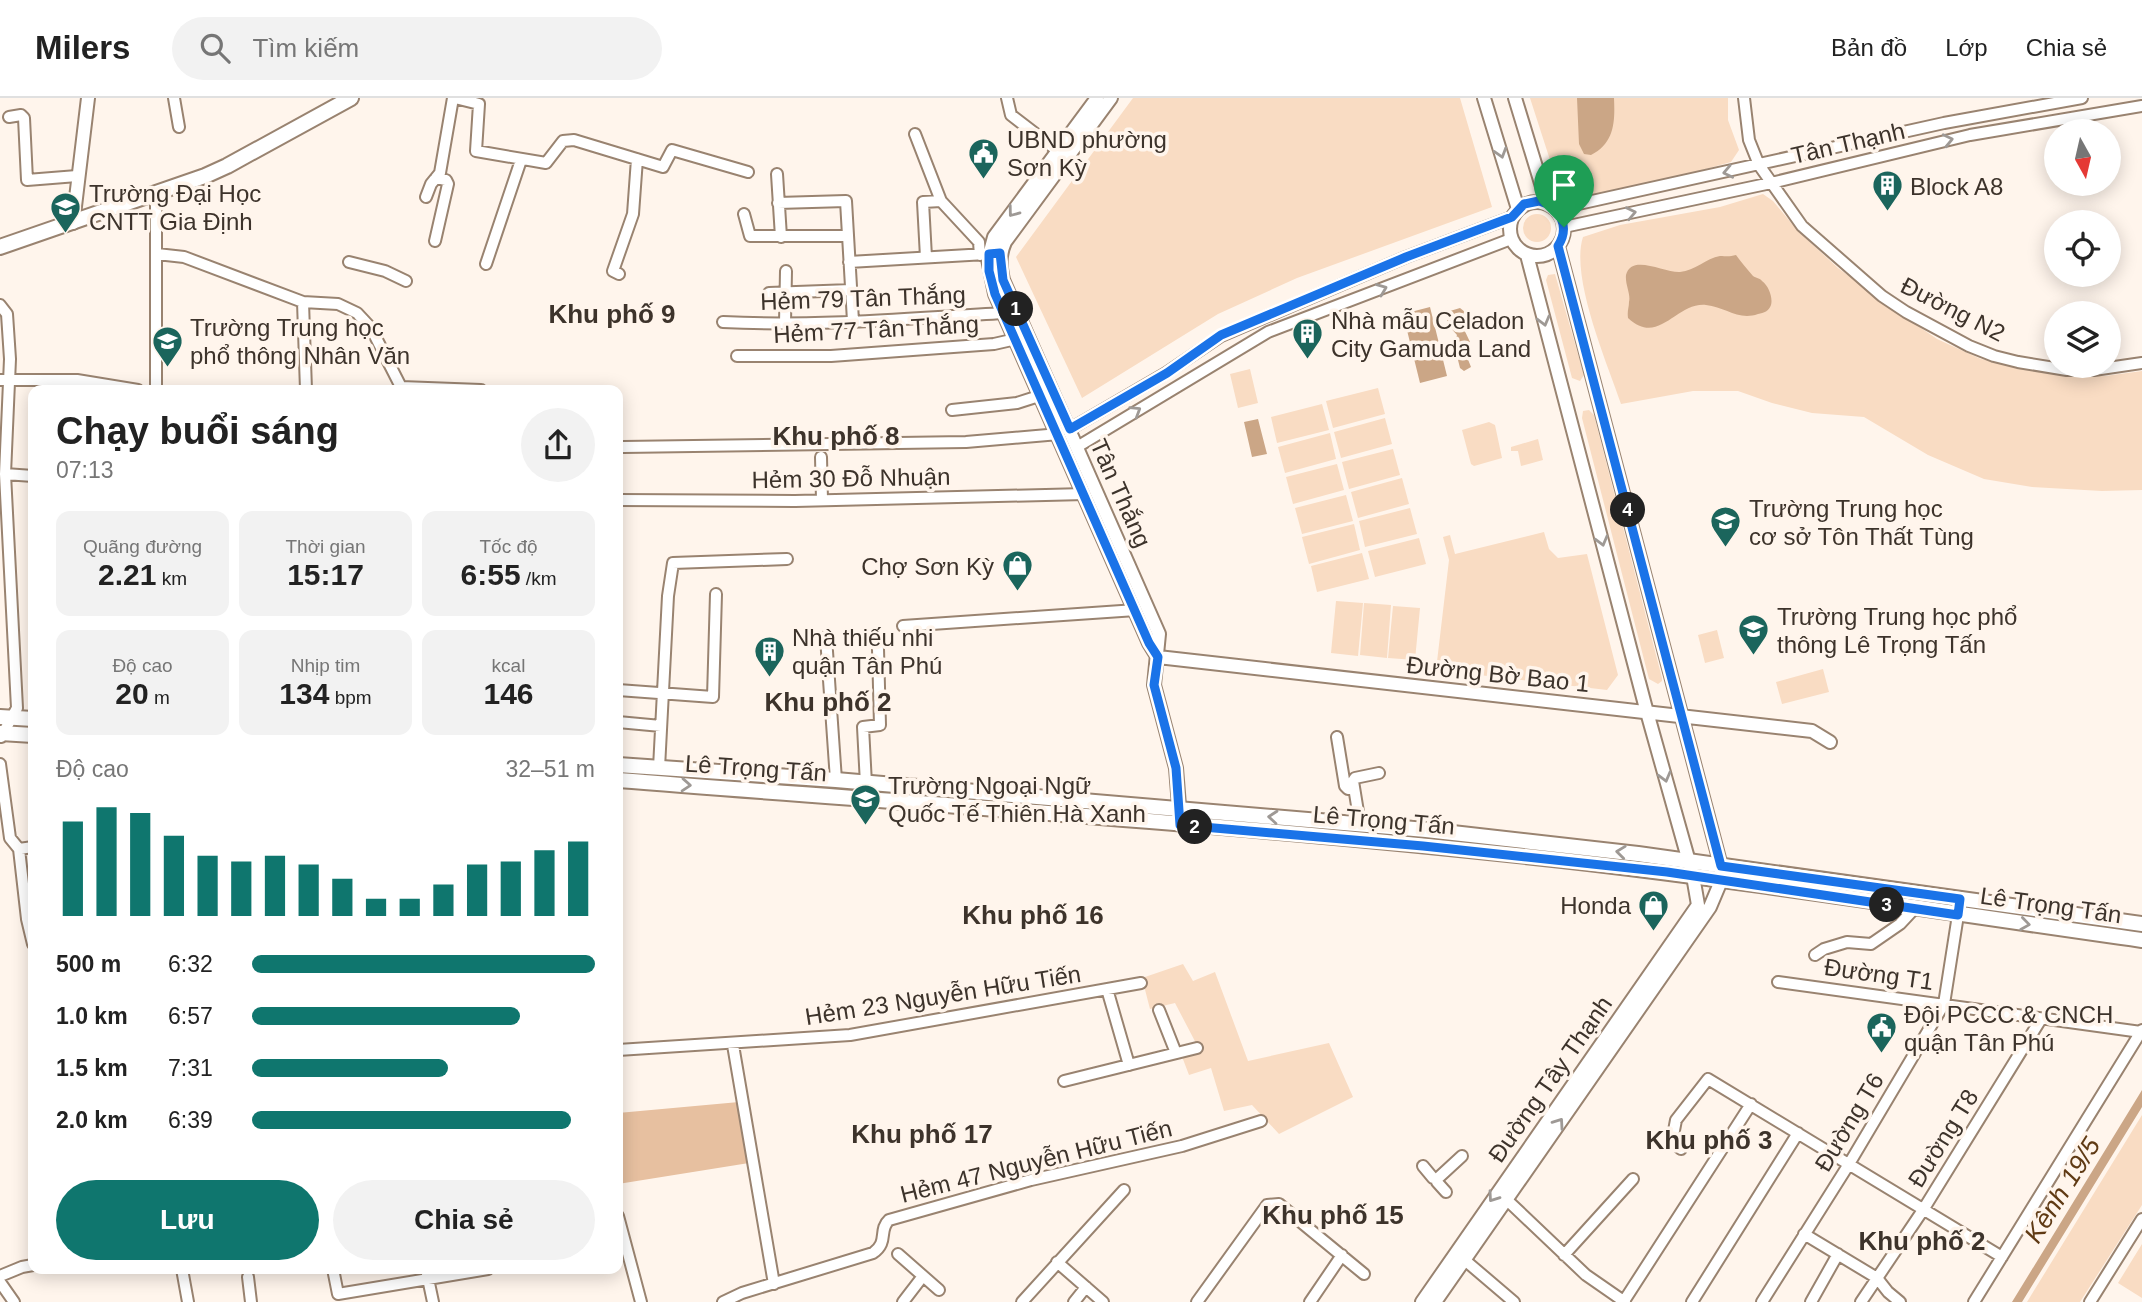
<!DOCTYPE html>
<html lang="vi">
<head>
<meta charset="utf-8">
<style>
  :root { --surface:#fff; --page:#f2f2f2; --text:#222; --muted:#767676; --line:#e0e0e0; --accent:#0f766e }
  body { margin:0; font-family:Arial,sans-serif; background:var(--page); color:var(--text); height:100vh; display:flex; flex-direction:column; font-size:26px; white-space:nowrap }
  * { box-sizing:border-box; margin:0 }
  p { font-size:23px; color:var(--muted) }
  .icon { flex:none; width:38px; height:38px; fill:none; stroke:currentColor; stroke-width:2; stroke-linecap:round; stroke-linejoin:round }
  .map { position:relative; flex:1; overflow:hidden }
  .sheet { position:absolute; left:28px; top:287px; width:595px; height:889px; display:flex; flex-direction:column; background:var(--surface); border-radius:14px; box-shadow:0 4px 18px #0003 }
  .sheet>* { flex:none }
  .needle { width:46px; rotate:172deg }
  .tools { position:absolute; left:2044px; top:21px; display:grid; gap:14px }
  .tools a { display:grid; place-items:center; width:77px; height:77px; border-radius:50%; background:var(--surface); box-shadow:0 4px 18px #0003; font-size:35px }
  .pin { position:absolute; display:grid; place-items:center; width:60px; height:60px; color:#fff; margin:-72px -30px; border-radius:50% 50% 50% 0; rotate:-45deg; box-shadow:0 0 7px #0007 }
  .pin .icon { rotate:45deg }
  .km { position:absolute; width:35px; height:35px; margin:-18px; border-radius:50%; background:#222; color:#fff; font-size:19px; line-height:35px; text-align:center }
  .round { display:grid; place-items:center; flex:none; width:74px; height:74px; border-radius:37px; background:var(--page) }
  .overview { display:flex; align-items:center; justify-content:space-between; height:119px; padding:0 28px }
  h1 { font-size:38px; font-weight:700; line-height:52px }
  .stats { display:grid; grid-template-columns:repeat(3,1fr); gap:10px; height:119px; padding:7px 28px }
  .stats div { display:grid; align-content:center; border-radius:14px; background:var(--page); text-align:center }
  .stats b { font-size:30px; font-weight:700 }
  .stats small { font-size:19px; font-weight:400 }
  .stats p { font-size:19px }
  .chart { height:196px; padding:14px 28px }
  .chart p { display:flex; justify-content:space-between }
  .chart svg { width:100%; height:126px; margin-top:7px; stroke:var(--accent); stroke-width:6 }
  .primary-button { display:flex; gap:14px; margin-top:auto; padding:14px 28px }
  .primary-button a { flex:1; height:80px; border-radius:42px; background:var(--accent); color:#fff; font-size:28px; font-weight:700; line-height:80px; text-align:center }
  .primary-button a+a { background:var(--page); color:var(--text) }
  ul { padding:0 28px; list-style:none; font-size:23px }
  li { display:grid; grid-template-columns:112px 84px 1fr; align-items:center; height:52px }
  li i { height:18px; border-radius:9px; background:var(--accent) }
  header { display:flex; align-items:center; gap:42px; box-sizing:border-box; height:98px; padding:0 35px; background:var(--surface); border-bottom:2px solid var(--line) }
  header strong { font-size:33px }
  nav { display:flex; gap:38px; margin-inline-start:auto; font-size:24px }
  .search { width:490px; height:63px; background:var(--page); display:flex; align-items:center; gap:18px; box-sizing:border-box; padding:0 24px; border-radius:38px; color:var(--muted); font-size:26px }
  .map>svg:first-child { display:block }
  .green { fill:#f9dcc3 }
  .forest { fill:#e7c0a0 }
  .water { fill:#cba686 }
  .lines { fill:none; stroke-linecap:round; stroke-linejoin:round }
  .minor-casing { stroke:#998370; stroke-width:14 }
  .tertiary-casing { stroke:#998370; stroke-width:16 }
  .secondary-casing { stroke:#998370; stroke-width:18 }
  .minor { stroke:#fff; stroke-width:10 }
  .tertiary { stroke:#fff; stroke-width:12 }
  .secondary { stroke:#fff; stroke-width:14 }
  .oneway { stroke:#9e9995 }
  .route-casing { stroke:#fff; stroke-width:14 }
  .route { stroke:#1a73e8; stroke-width:9 }
  .labels { text-anchor:middle; dominant-baseline:central; stroke-width:7; stroke-linejoin:round; paint-order:stroke }
  .poi-label { font-size:24px; fill:#3d332b; stroke:#fff5ec; text-anchor:start }
  .street-label { font-size:24px; fill:#3d332b; stroke:#fff5ec }
  .neighbourhood-label { font-size:26px; font-weight:bold; fill:#3d332b; stroke:#fff5ec }
  .water-label { font-size:26px; font-style:italic; fill:#5f3a14; stroke:#fff5ec }
</style>
</head>
<body>
<header>
<strong>Milers</strong>
<div class="search"><svg class="icon" aria-label="search" viewBox="0 0 24 24"><circle cx="10" cy="10" r="6"/><path d="M15 15l6 6"/></svg>Tìm kiếm</div>
<nav><a>Bản đồ</a><a>Lớp</a><a>Chia sẻ</a></nav>
</header>
<div class="map">
<svg width="2142" height="1204" viewBox="0 0 2142 1204">
  <rect width="100%" height="100%" fill="#fff5ec"/>
  <path class="green" d="M1133 0H1460L1492 109 1297 180 1218 216 1082 300 1016 159Z
    M1530 0H1728V22L1739 52 1731 64 1634 91 1573 103 1561 96Z
    M1763 96 1773 103 1798 133 1838 170 1892 210 1937 241 1981 261 2060 277 2105 278 2142 273V392L2102 393 2032 389 1984 381 1928 357 1864 319 1812 315 1772 305 1738 293H1693L1621 306C1607 265 1570 179 1583 139L1620 127 1720 109Z
    M1523 130a14 14 0 1 1 28 0a14 14 0 1 1-28 0Z
    M1555 176 1584 277 1580 283 1572 280 1546 182 1548 177Z
    M1250 271 1258 305 1238 310 1230 276Z
    M1378 290 1385 316 1333 330 1326 303Z
    M1322 306 1329 332 1277 345 1271 319Z
    M1589 312 1594 317 1662 580V583L1658 586 1649 581 1582 320 1583 313Z
    M1385 320 1392 346 1341 360 1334 334Z
    M1489 324 1495 327 1502 360 1474 368 1471 366 1462 332Z
    M1330 335 1336 361 1285 375 1278 349Z
    M1538 341 1543 362 1521 368 1518 353H1511V349Z
    M1393 351 1400 377 1349 391 1342 364Z
    M1337 366 1344 392 1293 406 1286 379Z
    M1402 380 1409 406 1358 420 1351 394Z
    M1346 397 1353 423 1302 436 1295 410Z
    M1410 410 1417 436 1365 449 1359 423Z
    M1354 426 1360 452 1309 466 1302 439Z
    M1544 434 1549 451 1558 460 1587 456 1618 577 1607 592 1436 572 1449 462 1443 439 1450 437 1455 456Z
    M1419 440 1426 466 1375 479 1368 453Z
    M1362 455 1369 481 1317 494 1311 468Z
    M1336 503 1363 505 1358 558 1331 555Z
    M1364 505 1391 507 1387 560 1360 557Z
    M1393 508 1420 510 1415 562 1388 560Z
    M1717 532 1724 560 1705 565 1698 537Z
    M1823 571 1829 594 1782 606 1776 584Z
    M1183 866 1193 883 1215 874 1248 963 1329 945 1353 999 1279 1036 1252 1007 1224 1013 1211 970 1189 977 1181 956 1199 951 1175 905 1150 911 1142 880Z
    M2142 1017V1107L2080 1204H2027Z
    M2142 1146V1200L2118 1185Z"/>
  <path class="forest" d="M739 1004 749 1065 618 1086V1015Z"/>
  <path class="water" d="M1577 0H1614C1615 23 1615 45 1591 57L1584 56 1579 46Z
    M1736 157C1741 164 1747 171 1753 178 1756 180 1760 180 1762 183 1769 188 1773 200 1771 207 1769 213 1764 215 1758 216 1738 223 1726 209 1706 207 1676 204 1659 249 1628 220 1627 212 1629 210 1629 204 1631 196 1625 187 1626 177 1631 155 1665 175 1680 174 1695 173 1706 160 1720 158 1726 158 1729 159 1736 157Z
    M1430 209 1447 278 1420 285 1403 216Z
    M1460 210 1465 214 1462 227 1470 244 1467 259 1471 269 1464 273 1460 270 1454 246 1457 237 1449 228 1447 222 1453 218 1450 213Z
    M1258 321 1267 356 1252 359 1244 324Z
    M2142 992V1009L2022 1204H2012Z"/>
  <g class="lines">
    <defs>
      <path id="minor" d="M174 0 179 29
        M455 0 479 6 476 53 546 65 563 43 574 42 663 69 672 52 748 74
        M1007 0 1011 17 1058 53
        M1744 0 1749 42 1759 67 1802 128 1882 198 1906 214 1969 248 1994 258 2018 264 2067 272H2094L2142 265
        M9 19 21 17 24 20 27 82 77 78
        M915 36 941 103 979 144 980 157
        M777 76 781 139
        M156 96V292
        M426 99 431 86 440 75 453 0
        M778 105 846 103 853 223
        M1556 111 1944 25 2082 0
        M744 116 750 138H848
        M1564 129 1771 85 1970 37 2142 8
        M435 143 448 86 446 82 436 80
        M157 156 184 159 303 204 338 206 357 215 371 230 401 289 481 292
        M926 159 923 104 941 103
        M349 164 385 173 406 183
        M849 164 986 156
        M486 166 521 62
        M619 176 613 173 633 116 637 61
        M769 195 851 192
        M303 204 306 292
        M0 207 7 216 10 261 5 376 17 610 1 639
        M723 224C816 229 911 220 1004 215
        M785 225 786 173
        M737 258H831L994 246 1016 241
        M0 282H77L138 292
        M952 312 1017 305 1042 297
        M1070 331 1166 275 1221 238 1406 159 1512 119
        M623 349 966 344 1059 336
        M1077 349 1268 234 1511 141
        M821 359 822 402
        M5 376 33 378
        M618 402 795 403 1085 396
        M903 528 1136 512
        M826 539 836 682
        M618 592 713 599 716 496
        M618 624 661 628
        M1337 639 1345 688 1348 691 1354 690
        M0 666 10 740 19 751 27 821 33 846
        M659 670 668 498 673 465 787 461
        M866 686 863 629 880 627 878 551
        M1360 726 1353 683 1355 680 1379 675
        M19 751 33 749
        M1815 857 1824 851 1847 844 1871 846 1900 826 1914 811
        M1778 884 2141 934
        M1107 891 1129 967
        M1159 912 1176 955
        M733 947 774 1186
        M618 952 850 937 1141 885
        M1064 983 1197 950
        M1681 1051 1672 1043 1676 1022 1708 981 2002 1159
        M1423 1068 1433 1080 1437 1081
        M1446 1094 1437 1084V1081L1462 1058
        M1506 1101 1586 1177 1625 1204
        M618 1118 641 1204
        M1804 1136 1877 1180 1888 1194 1900 1204
        M898 1156 939 1192
        M1564 1157 1633 1081
        M1460 1158 1514 1204
        M1057 1164 1103 1204
        M182 1171 188 1204
        M333 1171 338 1196 488 1171
        M426 1171 433 1204
        M0 1178 22 1169 33 1167
        M248 1179 251 1204
        M0 1184 14 1204
        M1624 1203 1751 1006
        M723 1204 742 1195 873 1155C889 1144 878 1132 889 1122L1031 1082 1182 1048 1261 1023
        M903 1204 923 1178
        M1022 1204 1124 1092
        M1074 1204 1086 1189
        M1197 1204 1267 1107 1279 1106 1364 1176
        M1310 1204 1342 1157
        M1692 1204 1798 1035
        M1762 1204 1849 1066 1944 906 1958 817
        M1811 1204 1838 1156
        M1861 1204 1923 1112 2041 921
        M1974 1204 2142 932
        M2090 1204 2142 1121"/>
      <path id="tertiary" d="M1097 0 994 139 988 161 995 196 1149 545 1157 558
        M1111 0 1005 144C999 158 1000 168 1003 182L1159 536 1154 587 1176 670 1180 720
        M1484 0 1518 111
        M1515 0 1547 105
        M1510 131a27 27 0 1 1 54 0a27 27 0 1 1-54 0Z
        M73 125 88 0
        M1158 559 1812 633 1830 644
        M1422 1204 1698 807 1693 778 1645 607 1527 157
        M1435 1204 1710 809 1721 783V768L1558 148"/>
      <path id="secondary" d="M0 149 205 78 227 68 351 0
        M0 619 33 621
        M0 635 33 637
        M618 667 836 682 1426 732 1638 756 2142 826
        M618 682C933 707 1248 727 1562 762 1756 784 1949 815 2142 842"/>
    </defs>
    <use href="#minor" class="minor-casing"/>
    <use href="#tertiary" class="tertiary-casing"/>
    <use href="#secondary" class="secondary-casing"/>
    <use href="#minor" class="minor"/>
    <use href="#tertiary" class="tertiary"/>
    <use href="#secondary" class="secondary"/>
  </g>
  <defs><path id="oneway-chevron" d="M-2-3.5L2.5 0L-2 3.5" fill="none" stroke-width="1.6" stroke-linecap="round" stroke-linejoin="round" transform="scale(1.75)"/></defs>
  <g class="oneway">
    <use href="#oneway-chevron" transform="translate(1948 42) rotate(-13)"/>
    <use href="#oneway-chevron" transform="translate(1501 55) rotate(73)"/>
    <use href="#oneway-chevron" transform="translate(1728 74) rotate(168)"/>
    <use href="#oneway-chevron" transform="translate(1013 114) rotate(127)"/>
    <use href="#oneway-chevron" transform="translate(1631 115) rotate(-12)"/>
    <use href="#oneway-chevron" transform="translate(1382 191) rotate(-21)"/>
    <use href="#oneway-chevron" transform="translate(1544 223) rotate(75)"/>
    <use href="#oneway-chevron" transform="translate(1136 313) rotate(-32)"/>
    <use href="#oneway-chevron" transform="translate(1602 443) rotate(75)"/>
    <use href="#oneway-chevron" transform="translate(1665 679) rotate(75)"/>
    <use href="#oneway-chevron" transform="translate(686 687) rotate(4)"/>
    <use href="#oneway-chevron" transform="translate(1273 719) rotate(-175)"/>
    <use href="#oneway-chevron" transform="translate(1621 754) rotate(-173)"/>
    <use href="#oneway-chevron" transform="translate(2025 826) rotate(8)"/>
    <use href="#oneway-chevron" transform="translate(1559 1025) rotate(-55)"/>
    <use href="#oneway-chevron" transform="translate(1493 1099) rotate(125)"/>
  </g>
  <g class="lines">
    <defs>
      <path id="route" d="M1539 103C1561 109 1570 129 1558 148L1721 768 1960 801 1958 817 1667 774 1423 748 1180 727 1176 670 1154 587 1158 559 1149 545 995 196 989 173V156L1000 155 1003 182 1070 331 1167 275 1221 237 1406 159 1512 119 1524 106Z"/>
    </defs>
    <use href="#route" class="route-casing"/>
    <use href="#route" class="route"/>
  </g>
  <defs>
    <symbol id="civic-pin" viewBox="-11 -11 22 30"><path d="M0 17L-7.5 6A9.5 9.5 0 1 1 7.5 6Z" fill="#1b655c" stroke="#fff5ec"/><path d="M-.6-6.5H3V-4.5H.6V-3L4-1V1h2V6H-6V1h2V-1L-.6-3ZM-1.2 2.5V6h2.4V2.5Z" fill="#fff"/></symbol>
    <symbol id="building-pin" viewBox="-11 -11 22 30"><path d="M0 17L-7.5 6A9.5 9.5 0 1 1 7.5 6Z" fill="#1b655c" stroke="#fff5ec"/><path d="M-4-6H4V6H1V3H-1V6H-4ZM-2.5-4.3h1.7v1.8h-1.7ZM.8-4.3h1.7v1.8H.8ZM-2.5-1h1.7V.8h-1.7ZM.8-1h1.7V.8H.8Z" fill="#fff"/></symbol>
    <symbol id="school-pin" viewBox="-11 -11 22 30"><path d="M0 17L-7.5 6A9.5 9.5 0 1 1 7.5 6Z" fill="#1b655c" stroke="#fff5ec"/><path d="M0-5L7-2L0 1L-7-2ZM-4 1L0 2.5L4 1V4Q0 6-4 4Z" fill="#fff"/></symbol>
    <symbol id="shop-pin" viewBox="-11 -11 22 30"><path d="M0 17L-7.5 6A9.5 9.5 0 1 1 7.5 6Z" fill="#1b655c" stroke="#fff5ec"/><path d="M-5-2.5h2.3a2.7 3.5 0 0 1 5.4 0H5L5.5 6h-11ZM-1.5-2.5h3a1.5 2.3 0 0 0-3 0Z" fill="#fff"/></symbol>
  </defs>
  <g fill-rule="evenodd">
    <use href="#civic-pin" x="966" y="38" width="35" height="47"/>
    <use href="#building-pin" x="1870" y="70" width="35" height="47"/>
    <use href="#school-pin" x="48" y="92" width="35" height="47"/>
    <use href="#building-pin" x="1290" y="218" width="35" height="47"/>
    <use href="#school-pin" x="150" y="226" width="35" height="47"/>
    <use href="#school-pin" x="1708" y="406" width="35" height="47"/>
    <use href="#shop-pin" x="1000" y="450" width="35" height="47"/>
    <use href="#school-pin" x="1736" y="514" width="35" height="47"/>
    <use href="#building-pin" x="752" y="536" width="35" height="47"/>
    <use href="#school-pin" x="848" y="684" width="35" height="47"/>
    <use href="#shop-pin" x="1636" y="790" width="35" height="47"/>
    <use href="#civic-pin" x="1864" y="912" width="35" height="47"/>
  </g>
  <g class="labels">
    <g class="poi-label">
      <text x="1007" y="41">UBND phường<tspan x="1007" dy="28">Sơn Kỳ</tspan></text>
      <text x="1910" y="88">Block A8</text>
      <text x="89" y="95">Trường Đại Học<tspan x="89" dy="28">CNTT Gia Định</tspan></text>
      <text x="1331" y="222">Nhà mẫu Celadon<tspan x="1331" dy="28">City Gamuda Land</tspan></text>
      <text x="190" y="229">Trường Trung học<tspan x="190" dy="28">phổ thông Nhân Văn</tspan></text>
      <text x="1749" y="410">Trường Trung học<tspan x="1749" dy="28">cơ sở Tôn Thất Tùng</tspan></text>
      <text x="994" y="468" text-anchor="end">Chợ Sơn Kỳ</text>
      <text x="1777" y="518">Trường Trung học phổ<tspan x="1777" dy="28">thông Lê Trọng Tấn</tspan></text>
      <text x="792" y="539">Nhà thiếu nhi<tspan x="792" dy="28">quận Tân Phú</tspan></text>
      <text x="888" y="687">Trường Ngoại Ngữ<tspan x="888" dy="28">Quốc Tế Thiên Hà Xanh</tspan></text>
      <text x="1631" y="807" text-anchor="end">Honda</text>
      <text x="1904" y="916">Đội PCCC &amp; CNCH<tspan x="1904" dy="28">quận Tân Phú</tspan></text>
    </g>
    <g class="street-label">
      <text transform="translate(1848 45) rotate(-13)">Tân Thạnh</text>
      <text transform="translate(863 200) rotate(-2)">Hẻm 79 Tân Thắng</text>
      <text transform="translate(1953 211) rotate(27)">Đường N2</text>
      <text transform="translate(876 231) rotate(-3)">Hẻm 77 Tân Thắng</text>
      <text transform="translate(851 380) rotate(-1)">Hẻm 30 Đỗ Nhuận</text>
      <text transform="translate(1121 395) rotate(66)">Tân Thắng</text>
      <text transform="translate(1498 576) rotate(6)">Đường Bờ Bao 1</text>
      <text transform="translate(756 670) rotate(4)">Lê Trọng Tấn</text>
      <text transform="translate(1384 722) rotate(5)">Lê Trọng Tấn</text>
      <text transform="translate(2051 807) rotate(8)">Lê Trọng Tấn</text>
      <text transform="translate(1879 876) rotate(8)">Đường T1</text>
      <text transform="translate(943 897) rotate(-9)">Hẻm 23 Nguyễn Hữu Tiến</text>
      <text transform="translate(1550 981) rotate(-55)">Đường Tây Thạnh</text>
      <text transform="translate(1849 1024) rotate(-59)">Đường T6</text>
      <text transform="translate(1943 1040) rotate(-58)">Đường T8</text>
      <text transform="translate(1036 1063) rotate(-14)">Hẻm 47 Nguyễn Hữu Tiến</text>
    </g>
    <g class="neighbourhood-label">
      <text x="612" y="216">Khu phố 9</text>
      <text x="836" y="338">Khu phố 8</text>
      <text x="828" y="604">Khu phố 2</text>
      <text x="1033" y="817">Khu phố 16</text>
      <text x="922" y="1036">Khu phố 17</text>
      <text x="1709" y="1042">Khu phố 3</text>
      <text x="1333" y="1117">Khu phố 15</text>
      <text x="1922" y="1143">Khu phố 2</text>
    </g>
    <g class="water-label">
      <text transform="translate(2062 1092) rotate(-58)">Kênh 19/5</text>
    </g>
  </g>
</svg>
<div class="tools">
<a><svg class="needle" viewBox="-14 -14 28 28"><path d="M0-13l5 13h-10z" fill="#e53935"/><path d="M0 13l5-13h-10z" fill="#767676"/></svg></a>
<a><svg class="icon" aria-label="locate" viewBox="0 0 24 24"><circle cx="12" cy="12" r="6"/><path d="M12 2v4M12 18v4M2 12h4M18 12h4"/></svg></a>
<a><svg class="icon" aria-label="layers" viewBox="0 0 24 24"><path d="M12 4l9 5-9 5-9-5zM3 14l9 5 9-5"/></svg></a>
</div>
<div class="pin" style="left:1564px;top:129px;background:#1e9e55"><svg class="icon" aria-label="arrive" viewBox="0 0 24 24"><path d="M6 21V4h12l-3 4 3 4H6"/></svg></div>
<b class="km" style="left:1016px;top:211px">1</b>
<b class="km" style="left:1195px;top:729px">2</b>
<b class="km" style="left:1887px;top:807px">3</b>
<b class="km" style="left:1628px;top:412px">4</b>
<section class="sheet">
<div class="overview"><div><h1>Chạy buổi sáng</h1><p>07:13</p></div><a class="round"><svg class="icon" aria-label="share" viewBox="0 0 24 24"><path d="M12 15V3M7 8l5-5 5 5M5 13v7h14v-7"/></svg></a></div>
<div class="stats">
<div><p>Quãng đường</p><b>2.21<small> km</small></b></div>
<div><p>Thời gian</p><b>15:17</b></div>
<div><p>Tốc độ</p><b>6:55<small> /km</small></b></div>
</div>
<div class="stats">
<div><p>Độ cao</p><b>20<small> m</small></b></div>
<div><p>Nhịp tim</p><b>134<small> bpm</small></b></div>
<div><p>kcal</p><b>146</b></div>
</div>
<div class="chart"><p><span>Độ cao</span>32–51 m</p>
<svg viewBox="0 0 160 44" preserveAspectRatio="none"><path d="M5 44V11M15 44V6M25 44V8M35 44V16M45 44V23M55 44V25M65 44V23M75 44V26M85 44V31M95 44V38M105 44V38M115 44V33M125 44V26M135 44V25M145 44V21M155 44V18"/></svg>
</div>
<ul>
<li><b>500 m</b>6:32<i style="width:100%"></i></li>
<li><b>1.0 km</b>6:57<i style="width:78%"></i></li>
<li><b>1.5 km</b>7:31<i style="width:57%"></i></li>
<li><b>2.0 km</b>6:39<i style="width:93%"></i></li>
</ul>
<div class="primary-button"><a>Lưu</a><a>Chia sẻ</a></div>
</section>
</div>
</body>
</html>
